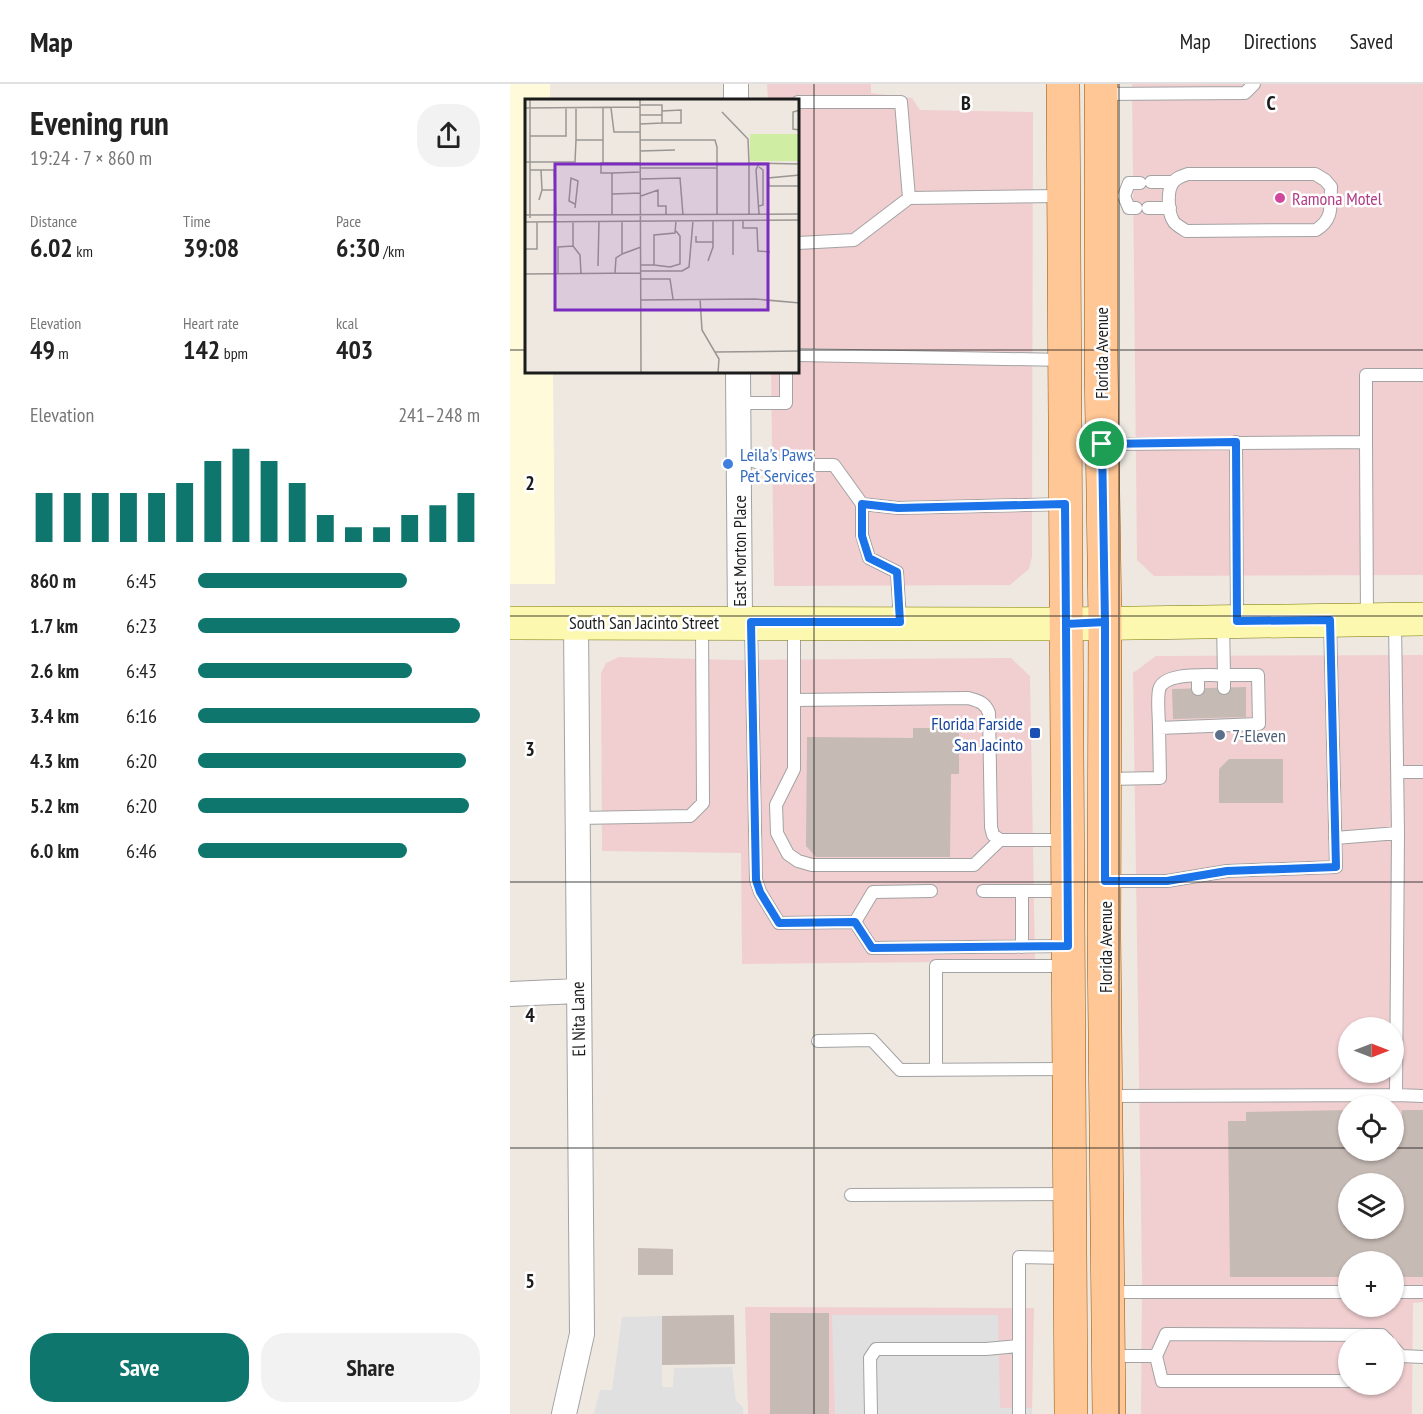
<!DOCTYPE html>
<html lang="en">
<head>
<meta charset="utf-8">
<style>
  :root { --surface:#fff; --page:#f2f2f2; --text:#222; --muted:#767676; --line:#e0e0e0; --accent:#0f766e }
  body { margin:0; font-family:"PT Sans Narrow",sans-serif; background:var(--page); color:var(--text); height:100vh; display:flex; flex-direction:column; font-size:22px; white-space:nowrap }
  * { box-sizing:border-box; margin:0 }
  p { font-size:20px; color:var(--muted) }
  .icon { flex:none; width:33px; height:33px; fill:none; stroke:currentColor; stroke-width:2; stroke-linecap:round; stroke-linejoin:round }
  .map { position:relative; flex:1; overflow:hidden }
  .panel { display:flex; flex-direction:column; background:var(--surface); width:510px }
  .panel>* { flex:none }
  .needle { width:39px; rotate:90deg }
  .tools { position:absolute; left:828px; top:933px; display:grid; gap:12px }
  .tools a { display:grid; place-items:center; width:66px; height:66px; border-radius:50%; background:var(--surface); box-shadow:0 2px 4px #0004; font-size:30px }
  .pin { position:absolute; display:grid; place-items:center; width:51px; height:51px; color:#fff; margin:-26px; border:3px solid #fff; border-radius:50%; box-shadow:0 2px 6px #0007 }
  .round { display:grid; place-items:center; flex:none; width:63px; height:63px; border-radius:24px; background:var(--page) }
  .summary { display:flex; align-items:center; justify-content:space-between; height:102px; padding:0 30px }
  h1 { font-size:33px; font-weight:700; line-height:45px }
  .metrics { display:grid; grid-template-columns:repeat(3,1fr); gap:9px; height:102px; padding:6px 30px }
  .metrics div { display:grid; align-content:center }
  .metrics b { font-size:26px; font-weight:700 }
  .metrics small { font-size:16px; font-weight:400 }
  .metrics p { font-size:16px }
  .chart { height:168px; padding:12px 30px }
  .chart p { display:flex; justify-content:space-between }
  .chart svg { width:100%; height:108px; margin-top:6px; stroke:var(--accent); stroke-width:6 }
  .primary-button { display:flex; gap:12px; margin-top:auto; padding:12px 30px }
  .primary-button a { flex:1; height:69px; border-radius:24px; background:var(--accent); color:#fff; font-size:24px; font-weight:700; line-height:69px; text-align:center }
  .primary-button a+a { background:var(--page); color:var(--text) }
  ul { padding:0 30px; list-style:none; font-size:20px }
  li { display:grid; grid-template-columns:96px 72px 1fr; align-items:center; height:45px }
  li i { height:15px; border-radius:8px; background:var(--accent) }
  header { display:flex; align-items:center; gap:36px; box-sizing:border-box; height:84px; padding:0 30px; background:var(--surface); border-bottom:2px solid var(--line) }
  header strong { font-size:28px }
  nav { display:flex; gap:33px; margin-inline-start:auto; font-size:21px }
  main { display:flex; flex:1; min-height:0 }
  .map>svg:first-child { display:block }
  .commercial { fill:#f1cfd1; fill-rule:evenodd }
  .education { fill:#fffbda }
  .parking { fill:#e0e0e0 }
  .building { fill:#c6bab4; fill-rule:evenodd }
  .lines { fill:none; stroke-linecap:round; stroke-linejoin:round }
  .service-casing { stroke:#a3a3a3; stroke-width:14 }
  .minor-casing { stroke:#a3a3a3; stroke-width:26 }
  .secondary-casing { stroke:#777600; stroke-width:34 }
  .primary-casing { stroke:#955300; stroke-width:34 }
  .service { stroke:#fff; stroke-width:12 }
  .minor { stroke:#fff; stroke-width:24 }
  .secondary { stroke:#fdf8b0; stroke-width:33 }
  .primary { stroke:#ffc696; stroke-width:33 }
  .route-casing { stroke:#fff; stroke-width:12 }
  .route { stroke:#1a73e8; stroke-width:8 }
  .grid { fill:none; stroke:#1c1c1c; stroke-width:1.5; stroke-opacity:0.55 }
  .hotel-dot { fill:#d1479c; stroke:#fff; stroke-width:2 }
  .shop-dot { fill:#3f7fe0; stroke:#fff; stroke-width:2 }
  .transit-dot { fill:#1a4fb4; stroke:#fff; stroke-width:2 }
  .service-dot { fill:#5c6f8a; stroke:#fff; stroke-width:2 }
  .labels { text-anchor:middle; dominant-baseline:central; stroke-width:5; stroke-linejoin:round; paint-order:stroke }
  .hotel-label { font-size:18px; fill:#b23c85; stroke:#fff; text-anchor:start }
  .street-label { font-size:18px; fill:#1c1c1c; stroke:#fff }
  .shop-label { font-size:18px; fill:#366cbe; stroke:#fff; text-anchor:start }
  .transit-label { font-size:18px; fill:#164399; stroke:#fff; text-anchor:end }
  .service-label { font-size:18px; fill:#4e5e75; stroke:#fff; text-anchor:start }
  .inset-road { fill:none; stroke:#9a9692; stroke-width:1.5 }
  .view { fill:#7b2cbf; fill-opacity:0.15; stroke:#7b2cbf; stroke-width:3 }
  .inset-edge { fill:none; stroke:#1c1c1c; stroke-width:3 }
  .grid-label { font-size:20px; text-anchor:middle; font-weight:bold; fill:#1c1c1c; stroke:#fff; stroke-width:5; stroke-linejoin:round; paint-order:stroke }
</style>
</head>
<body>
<header>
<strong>Map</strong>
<nav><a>Map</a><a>Directions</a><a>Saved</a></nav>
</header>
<main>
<section class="panel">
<div class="summary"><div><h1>Evening run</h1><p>19:24 · 7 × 860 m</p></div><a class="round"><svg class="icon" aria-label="share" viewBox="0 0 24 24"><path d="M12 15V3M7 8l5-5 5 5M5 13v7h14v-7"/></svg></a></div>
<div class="metrics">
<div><p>Distance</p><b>6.02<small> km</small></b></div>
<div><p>Time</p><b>39:08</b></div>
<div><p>Pace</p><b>6:30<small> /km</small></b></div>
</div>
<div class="metrics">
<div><p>Elevation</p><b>49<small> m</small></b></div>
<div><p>Heart rate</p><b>142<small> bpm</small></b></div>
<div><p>kcal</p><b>403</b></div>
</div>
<div class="chart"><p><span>Elevation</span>241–248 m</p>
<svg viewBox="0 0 160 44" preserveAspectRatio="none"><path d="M5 44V24M15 44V24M25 44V24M35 44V24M45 44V24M55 44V20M65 44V11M75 44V6M85 44V11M95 44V20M105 44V33M115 44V38M125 44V38M135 44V33M145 44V29M155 44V24"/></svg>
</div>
<ul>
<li><b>860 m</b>6:45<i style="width:74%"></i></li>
<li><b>1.7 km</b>6:23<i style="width:93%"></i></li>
<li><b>2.6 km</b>6:43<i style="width:76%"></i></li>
<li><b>3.4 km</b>6:16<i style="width:100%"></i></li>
<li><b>4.3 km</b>6:20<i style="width:95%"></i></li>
<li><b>5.2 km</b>6:20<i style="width:96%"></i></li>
<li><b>6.0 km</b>6:46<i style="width:74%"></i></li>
</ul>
<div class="primary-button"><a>Save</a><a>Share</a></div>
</section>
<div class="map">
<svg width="913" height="1330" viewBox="0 0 913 1330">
  <rect width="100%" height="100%" fill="#eee8e1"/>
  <path class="commercial" d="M257 0H361V9L402 14 410 26 523 28 522 473 519 485 500 501 264 502 261 288H288V16H258Z
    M622 0H913V491L644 492 627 476Z
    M913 571V1218L903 1219 902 1330H631L632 1195 623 589 646 572ZM838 944H884V988H838ZM838 1022H884V1066H838ZM838 1100H884V1144H838ZM838 1178H884V1222H838ZM838 1256H884V1300H838Z
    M109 573 228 576 501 574 520 592 525 877 232 880 231 769 92 767 91 589 96 579Z
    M235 1223 524 1224 522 1330H238Z"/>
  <path class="education" d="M0 0H40V16H16V288H43L45 500H0Z"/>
  <path class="parking" d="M322 1231H488L490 1324H522V1330H325Z
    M152 1232V1303H163L164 1284 222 1283 226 1317 233 1323V1330H84L90 1306H102L112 1233Z"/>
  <path class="building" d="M736 603V633L663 635 662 605Z
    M403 644H449V690H441L440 773H306L296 762 297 653 403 654Z
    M719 675H773V719H709V685Z
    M838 1026V1066H884V1035H892V1026H913V1193H884V1178H838V1193H720L718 1037H736V1028ZM838 1100H884V1144H838Z
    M128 1164 163 1165V1191H128Z
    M260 1229H319V1330H260Z
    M224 1231 225 1280 152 1281V1232Z"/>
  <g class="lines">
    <defs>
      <path id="service" d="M592 10 735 9 744 0
        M288 18H391L399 114
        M678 90H805L815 96 821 103C820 122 824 135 806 146L676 147C672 144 666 141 664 138 658 130 657 108 662 100 665 94 672 92 678 90Z
        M641 98H663
        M626 124H619L614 112 619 99H630
        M638 124H660
        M288 159 344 156 399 114 552 112
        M288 271 554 276
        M228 319H276V288
        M726 358 727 536
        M856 358 857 534
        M594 360 856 358V291H913
        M229 373 257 381H324L352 420 388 424 555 420
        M352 420V451L359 474 387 488 390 537
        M885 538 888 749 886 1011 913 1012
        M241 539 246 796 250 808 269 839 345 838
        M284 540V616L458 614C468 617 475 618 479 629L481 743 483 751 490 756H556
        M688 592V605
        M284 616V685L266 721 267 749 278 770 288 777 302 781H464L490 756
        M649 644C649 632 647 617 649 606 653 587 698 592 714 591V604
        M887 688H913
        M596 695 650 694 649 644 749 640 748 591H714L713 539
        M68 734 180 732 193 719 192 539
        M825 754 888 749
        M595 797H657L717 787 826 783 820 537
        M473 807H556
        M512 807V863
        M345 838 362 864 558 862
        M345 838 363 808 421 807
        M308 957 362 956 390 986 559 985
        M426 986V882H558
        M598 1012 886 1011
        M341 1111 558 1110
        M600 1208H838
        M884 1208H913
        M509 1262V1330
        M884 1264 891 1272 913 1273
        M599 1272H646L656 1250 872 1251 877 1256
        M646 1272 652 1297H838
        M884 1282 891 1272
        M361 1330 360 1274 366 1265H476L509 1262V1173L559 1174"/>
      <path id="minor" d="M226 0V16
        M228 288 230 538
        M0 910 68 907
        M54 1330 72 1250 66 539"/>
      <path id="secondary" d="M0 539 556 540 913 535"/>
      <path id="primary" d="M553 0 561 1330
        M591 0V277L595 539 594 851 599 1330"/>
    </defs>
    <use href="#service" class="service-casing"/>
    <use href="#minor" class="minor-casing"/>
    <use href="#secondary" class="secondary-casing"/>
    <use href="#primary" class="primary-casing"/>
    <use href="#service" class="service"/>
    <use href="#minor" class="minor"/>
    <use href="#secondary" class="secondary"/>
    <use href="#primary" class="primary"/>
  </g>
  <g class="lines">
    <defs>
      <path id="route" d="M592 360 595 538 556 540 555 420 388 424 352 420V452L359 474 387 488 390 538H241L246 796 250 808 269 839 345 838 362 864 558 862 556 540 595 538V797H657L717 787 826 783 820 536 727 537 726 358 592 360"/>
    </defs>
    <use href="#route" class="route-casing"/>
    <use href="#route" class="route"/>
  </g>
  <path class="grid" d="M304 0V1330M609 0V1330M0 266H16M288 266H913M0 532H913M0 798H913M0 1064H838M884 1064H913"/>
  <circle class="hotel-dot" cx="770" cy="114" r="6"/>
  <circle class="shop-dot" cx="218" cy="380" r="6"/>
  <rect class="transit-dot" x="519" y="643" width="12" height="12" rx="3"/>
  <circle class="service-dot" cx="710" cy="651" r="6"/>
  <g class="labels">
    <g class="hotel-label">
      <text x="782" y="114">Ramona Motel</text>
    </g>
    <g class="street-label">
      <text transform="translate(591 269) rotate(-90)">Florida Avenue</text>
      <text transform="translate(229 467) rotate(-90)">East Morton Place</text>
      <text x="134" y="538">South San Jacinto Street</text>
      <text transform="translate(595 863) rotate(-90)">Florida Avenue</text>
      <text transform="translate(68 935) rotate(-91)">El Nita Lane</text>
    </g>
    <g class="shop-label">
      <text x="230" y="370">Leila's Paws<tspan x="230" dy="21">Pet Services</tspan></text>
    </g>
    <g class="transit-label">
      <text x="513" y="639">Florida Farside<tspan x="513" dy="21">San Jacinto</tspan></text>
    </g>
    <g class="service-label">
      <text x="722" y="651">7-Eleven</text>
    </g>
  </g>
  <g transform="translate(15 15)">
    <rect width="274" height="274" fill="#eee8e1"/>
    <path d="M225 35H274V62H225Z" fill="#cfeda3"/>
    <path class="inset-road" d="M5 0V119M115 0 116 274M115 6H137V24L115 25M0 9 115 8M51 9V41H78M78 9V64M86 9 89 33H115M275 11 268 13V30L275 31M137 12 156 11V24H137M197 13 223 40 224 64M115 16H137M5 37H41V9M115 41H190L192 48V69H116M115 52 150 51M0 63H50L51 41M192 69V115M5 71H29L31 116M16 71 17 91M87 74 116 73M275 76 243 79 244 87H275M116 80 155 79 158 116M87 95 116 94M116 97 133 91V107H141V116M14 101 17 91H29M234 107 238 106V71L234 68M50 109 53 82 46 79 44 102 50 105M224 115V64L275 65M234 115 231 71 234 64M0 116 275 115M87 116V74H76V64H116M208 121V156M218 121V129H232L233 152 245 153M48 122V147L55 156 56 175M0 123 275 121M171 137V143H188M0 150H12V123M97 155 116 148M183 162 188 148V121M116 166H129V136L150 134 151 122M129 166 145 168 155 165V137L151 132M73 167 74 122M116 172H157L164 168 168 122M90 174 91 159 97 155V122M0 175 116 174M33 175V148L48 147M116 180H145L148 200M175 200 177 231 194 260 193 274M116 201 230 200 275 204M190 253 275 252"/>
    <path class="view" d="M30 65H243V211H30Z"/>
    <rect width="274" height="274" class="inset-edge"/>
  </g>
  <g class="grid-label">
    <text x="456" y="26">B</text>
    <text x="761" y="26">C</text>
    <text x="20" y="406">2</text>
    <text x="20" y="672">3</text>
    <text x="20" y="938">4</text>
    <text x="20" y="1204">5</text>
  </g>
</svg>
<div class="tools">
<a><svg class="needle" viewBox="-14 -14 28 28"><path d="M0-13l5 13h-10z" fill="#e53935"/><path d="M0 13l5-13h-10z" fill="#767676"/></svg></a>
<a><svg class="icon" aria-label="locate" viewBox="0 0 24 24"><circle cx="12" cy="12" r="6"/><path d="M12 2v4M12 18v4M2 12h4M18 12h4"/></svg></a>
<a><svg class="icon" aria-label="layers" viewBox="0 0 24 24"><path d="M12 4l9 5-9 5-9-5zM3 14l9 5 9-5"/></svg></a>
<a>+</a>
<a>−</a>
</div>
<div class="pin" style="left:592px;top:360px;background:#1e9e55"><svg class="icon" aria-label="arrive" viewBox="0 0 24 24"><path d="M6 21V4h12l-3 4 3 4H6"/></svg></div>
</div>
</main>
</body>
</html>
